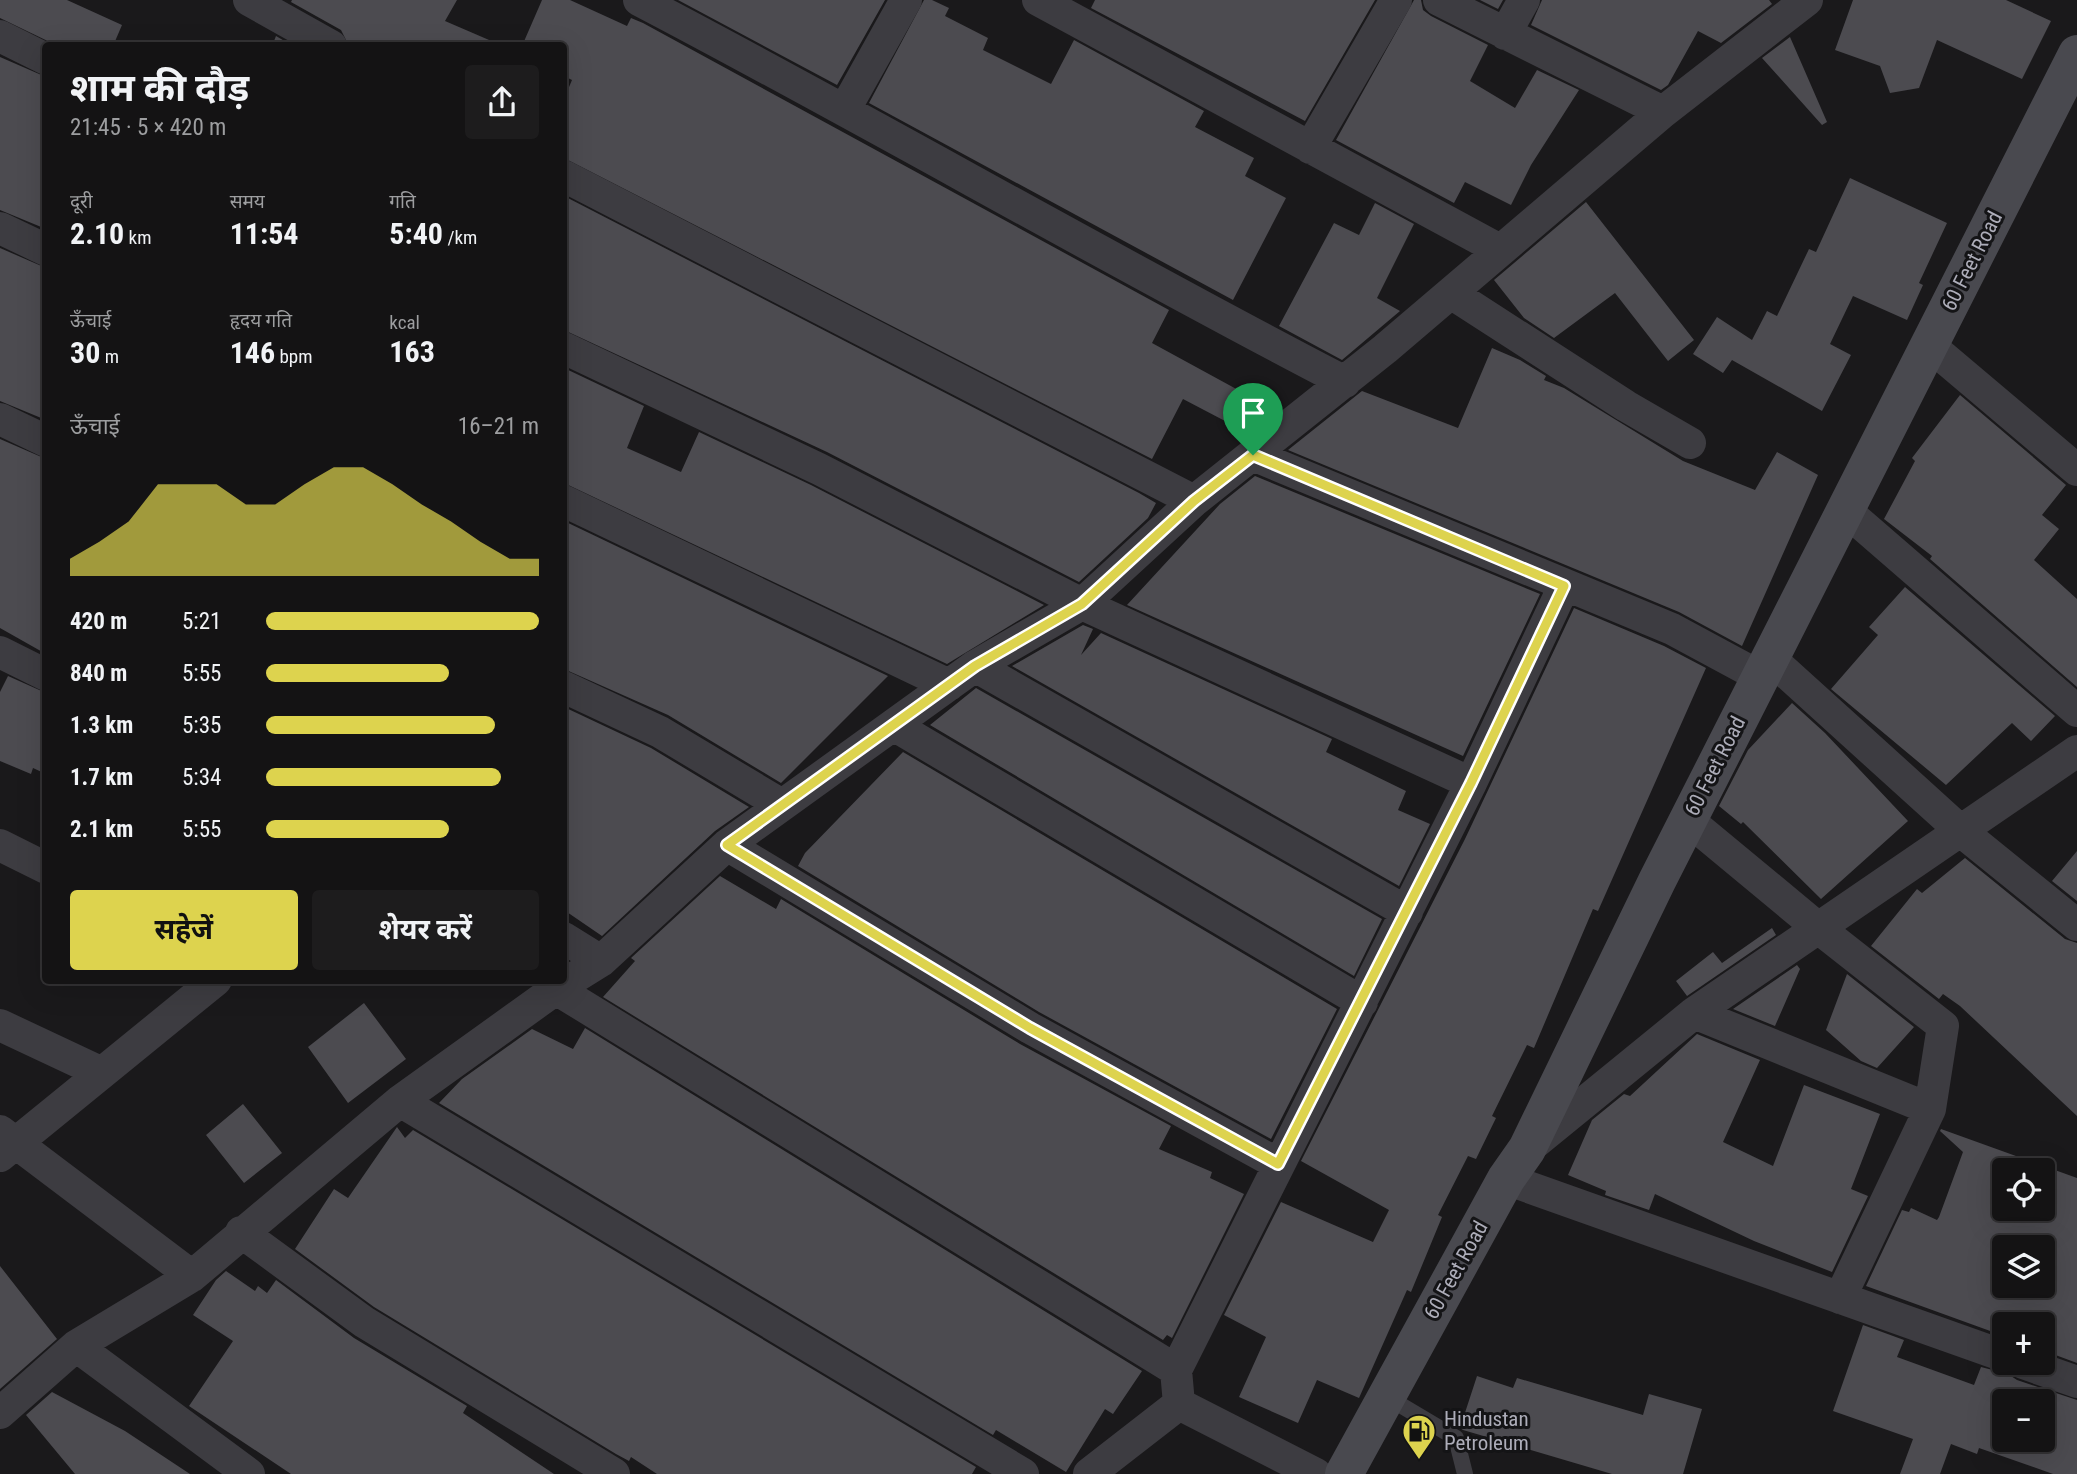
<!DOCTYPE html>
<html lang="hi">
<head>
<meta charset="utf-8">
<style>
  :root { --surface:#141314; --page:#1d1c1d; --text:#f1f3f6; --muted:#9d9ea0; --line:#333234; --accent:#ddd34e }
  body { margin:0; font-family:"Roboto Condensed","Noto Sans Devanagari",sans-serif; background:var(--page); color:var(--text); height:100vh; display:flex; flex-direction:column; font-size:26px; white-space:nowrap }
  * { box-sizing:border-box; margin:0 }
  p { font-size:23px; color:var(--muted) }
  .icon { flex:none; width:38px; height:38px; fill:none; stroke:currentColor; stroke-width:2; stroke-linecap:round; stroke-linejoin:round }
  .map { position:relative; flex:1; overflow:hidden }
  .side { position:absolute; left:42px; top:42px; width:525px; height:942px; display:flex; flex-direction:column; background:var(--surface); border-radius:7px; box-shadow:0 7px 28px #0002,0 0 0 2px var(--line) }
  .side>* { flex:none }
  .fabs { position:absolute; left:1992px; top:1158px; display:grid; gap:14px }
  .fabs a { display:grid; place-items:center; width:63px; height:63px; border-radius:7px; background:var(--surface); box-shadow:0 7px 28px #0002,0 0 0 2px var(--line); font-size:35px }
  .pin { position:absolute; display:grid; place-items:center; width:60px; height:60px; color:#fff; margin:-72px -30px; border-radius:50% 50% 50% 0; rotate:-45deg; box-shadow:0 0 7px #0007 }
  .pin .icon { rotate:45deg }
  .round { display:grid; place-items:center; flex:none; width:74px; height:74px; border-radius:7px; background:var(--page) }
  .headline { display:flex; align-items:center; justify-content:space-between; height:119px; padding:0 28px }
  h1 { font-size:38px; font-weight:700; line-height:52px }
  .figures { display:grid; grid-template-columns:repeat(3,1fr); gap:10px; height:119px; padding:7px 28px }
  .figures div { display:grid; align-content:center }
  .figures b { font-size:30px; font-weight:700 }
  .figures small { font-size:19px; font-weight:400 }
  .figures p { font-size:19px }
  .chart { height:196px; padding:14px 28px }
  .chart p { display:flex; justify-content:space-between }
  .chart svg { width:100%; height:126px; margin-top:7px; fill:var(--accent); opacity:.7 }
  .cta { display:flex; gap:14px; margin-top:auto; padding:14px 28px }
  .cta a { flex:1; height:80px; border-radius:7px; background:var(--accent); color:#111; font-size:28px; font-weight:700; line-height:80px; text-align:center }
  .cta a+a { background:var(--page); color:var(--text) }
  ul { padding:0 28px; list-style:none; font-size:23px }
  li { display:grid; grid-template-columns:112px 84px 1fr; align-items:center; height:52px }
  li i { height:18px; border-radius:9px; background:var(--accent) }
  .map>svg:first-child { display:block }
  .building { fill:#4c4b50; fill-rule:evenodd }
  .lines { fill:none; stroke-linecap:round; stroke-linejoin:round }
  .service { stroke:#3d3c41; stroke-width:16 }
  .minor { stroke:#3d3c41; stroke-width:32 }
  .secondary { stroke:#49494f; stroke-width:38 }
  .route-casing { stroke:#fff; stroke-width:14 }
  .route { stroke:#ddd34e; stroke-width:9 }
  .labels { text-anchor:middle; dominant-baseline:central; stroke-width:6; stroke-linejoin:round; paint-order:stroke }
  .street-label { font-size:21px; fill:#adadb9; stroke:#141416 }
  .poi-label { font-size:21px; fill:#adadb9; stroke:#141416; text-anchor:start }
</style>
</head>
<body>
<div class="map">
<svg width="2077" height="1474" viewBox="0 0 2077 1474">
  <rect width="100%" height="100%" fill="#1a191b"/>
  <path class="building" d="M0 0H67L122 25 113 46H58L0 18Z
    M292 0H457L445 21 503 46H349L341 30 291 2Z
    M542 0H570L627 26 631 18 643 23 1169 310 1152 343 1262 403 1246 432 1183 399 1152 459 564 158V99L572 80 564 76V46H522Z
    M678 0H885L837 85Z
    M924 0H932L949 8 945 16 988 38 983 50 1051 84 1074 40 1204 111 1195 127 1254 158 1245 176 1286 198 1233 300 869 103Z
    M1095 0H1375L1305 121 1091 8Z
    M1414 0H1421L1423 10 1431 16 1488 45 1470 81 1515 108 1537 70 1579 90 1531 165 1511 205 1465 182 1454 203 1336 140Z
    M1480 0H1503L1498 9Z
    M1542 0H1769L1772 4 1721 43 1698 31 1668 85 1661 90 1531 25Z
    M1853 0H2006L2051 21 2022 79 1937 40 1919 88 1890 93 1880 66 1835 50Z
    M276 36 293 46H272Z
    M1790 37 1827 122 1822 125 1762 58Z
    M0 57 46 77V229L0 210Z
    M1850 178 1947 223 1919 283 1923 285 1907 320 1853 296 1830 344 1851 355 1822 411 1732 360 1723 373 1693 354 1717 317 1752 340 1767 311 1777 316 1809 249 1816 252Z
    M564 196 1139 493 1156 503 1148 518 1079 582 827 452 564 330Z
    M1586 202 1694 340 1668 361 1615 293 1554 338 1524 318 1494 280Z
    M1375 203 1414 224 1377 298 1400 311 1342 360 1279 326 1334 223 1359 235Z
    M0 248 46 268V420L0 401Z
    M1492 348 1520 360 1546 376 1544 380 1564 388 1683 461 1755 490 1777 452 1818 475 1742 646 1679 612 1288 450 1362 391 1458 428Z
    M564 368 644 406 627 448 681 472 699 432 811 485 1044 605 947 664 564 483Z
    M1960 395 2066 485 2042 515 2059 529 2034 560 2077 599V687L1930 559 1932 556 1884 519 1915 461 1912 458Z
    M0 439 46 459V654L0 628Z
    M1255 476 1540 594 1463 756 1127 605 1220 504Z
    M564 521 888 676 781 783 668 715 564 669Z
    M1905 587 2055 716 2031 741 2012 723 1946 785 1831 689 1878 635 1869 627Z
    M1574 608 1664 646 1706 668 1598 911 1593 909 1534 1048 1527 1045 1492 1116 1496 1118 1476 1159 1468 1156 1438 1215 1442 1217 1411 1292 1407 1290 1359 1398 1317 1380 1298 1423 1239 1397 1266 1337 1224 1315 1281 1202 1373 1242 1389 1210 1301 1161 1465 839Z
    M1083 625 1093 629 1081 655 1101 633 1332 739 1326 752 1406 791 1398 810 1430 824 1399 886 1012 666Z
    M8 676 46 693V774L33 768 31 774 0 761V692Z
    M976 688 1382 919 1354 976 930 725Z
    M1792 703 1825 733 1908 821 1821 899 1743 822 1741 824 1719 806 1748 750Z
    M564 707 651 748 749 807 715 831 602 936 564 910Z
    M903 752 1337 1009 1271 1139 1039 1012 798 866 805 853Z
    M2077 851V901L2052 881Z
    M1965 858 2065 939 2077 943V1116L1960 1006 1943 994 1939 999 1871 946 1917 889 1922 893Z
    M720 876 776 909 781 899 1020 1044 1171 1126 1159 1149 1212 1172 1210 1178 1244 1194 1172 1338 1167 1335 1163 1340 603 997 635 961 631 958Z
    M1772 928 1776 935 1687 996 1676 981 1713 952 1722 963Z
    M1797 965 1800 969 1775 1026 1733 1009Z
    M1847 974 1914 1027 1877 1068 1861 1061 1826 1030Z
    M364 1003 406 1059 348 1103 308 1047Z
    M585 1028 1142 1371 1113 1414 1105 1409 1066 1472 996 1430 993 1435 439 1103 462 1079 532 1029 573 1049Z
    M1697 1034 1760 1060 1723 1142 1773 1166 1804 1085 1880 1114 1851 1189 1868 1196 1832 1272 1754 1241 1655 1194 1649 1210 1605 1195 1606 1191 1568 1175 1592 1120 1624 1094 1630 1096Z
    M243 1104 282 1153 244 1183 206 1135Z
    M397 1127 405 1138 413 1130 976 1467 972 1474H657L631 1457 629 1461 616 1454 374 1307 295 1249 334 1189 348 1198Z
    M1941 1129 2077 1178V1363L2042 1350V1325H2004V1336L1866 1286 1902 1210 1909 1212 1911 1208 1937 1220 1939 1217 1963 1152 1940 1131ZM2004 1171H2042V1209H2004ZM2004 1248H2042V1286H2004Z
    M0 1266 57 1339 0 1389Z
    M226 1271 255 1291 258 1286 267 1293 276 1280 354 1338 467 1406 463 1413 554 1474H291L189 1406 233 1341 193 1315 216 1280Z
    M1863 1325 1904 1340 1897 1357 1974 1385 1981 1367 2008 1374 2017 1380 2077 1400V1474H2053L1979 1448 1977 1454 1951 1444 1940 1474H1900L1913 1439 1833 1411ZM2004 1402H2042V1440H2004Z
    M1477 1376 1513 1388 1517 1378 1643 1415 1649 1394 1702 1409 1683 1474H1612L1463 1430 1460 1428Z
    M52 1392 125 1431 190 1474H75L26 1415Z"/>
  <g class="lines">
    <path class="service" d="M1387 1397 1456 1438 1465 1474"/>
    <path class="minor" d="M249 0 331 46
      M639 0C876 124 1107 259 1345 382
      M1038 0 1500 250
      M1439 0 1663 112
      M1505 34 1524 0
      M0 36 46 59
      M845 109 906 0
      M1310 148 1396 0
      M564 176 1194 501
      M0 228 46 250
      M1451 293 1626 406 1690 443
      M1929 345 2077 470
      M564 348 819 469 1082 604 1471 783 1176 1370 1179 1404
      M0 419 46 441
      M1253 455 1672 629 1761 677
      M564 501 949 685
      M1845 510 2077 711
      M0 652 46 675
      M1770 658 1962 832 2077 925
      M975 666 1407 912
      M564 687 660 732 782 805
      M895 726 1362 1002
      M1471 783 1564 586
      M1688 820 1817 927 1943 1026 1930 1109 1840 1298
      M0 845 46 868
      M727 845 1030 1028 1278 1164
      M564 938 601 961
      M556 989 1176 1370
      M1694 1013 1930 1109
      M0 1025 100 1072
      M400 1101 1023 1474
      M0 1131 192 1276
      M1531 1146 1694 1013 2077 751
      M0 1156 216 980
      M1506 1179 2004 1356
      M241 1232 364 1322 614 1474
      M76 1346 249 1474
      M2023 1363 2077 1382
      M1179 1404 1316 1474
      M0 1413 76 1346 192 1276 400 1101 556 989 601 961 727 845 975 666 1082 604 1194 501 1385 349 1663 112 1807 0
      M1089 1474 1179 1404"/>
    <path class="secondary" d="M1344 1474 1506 1179 1527 1149 1657 881 2077 54"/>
  </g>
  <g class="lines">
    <defs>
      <path id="route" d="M1253 455 1564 586 1471 783 1278 1164 1030 1028 727 845 975 666 1082 604 1194 501Z"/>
    </defs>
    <use href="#route" class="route-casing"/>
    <use href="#route" class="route"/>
  </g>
  <defs>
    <symbol id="fuel-pin" viewBox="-11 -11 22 30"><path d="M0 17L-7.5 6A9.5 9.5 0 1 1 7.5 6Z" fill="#ddd34e" stroke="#141416"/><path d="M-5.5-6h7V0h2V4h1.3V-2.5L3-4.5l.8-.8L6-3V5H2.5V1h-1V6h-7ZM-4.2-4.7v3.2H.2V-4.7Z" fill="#111"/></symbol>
  </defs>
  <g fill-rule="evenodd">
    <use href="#fuel-pin" x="1400" y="1412" width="38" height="52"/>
  </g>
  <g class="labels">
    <g class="street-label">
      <text transform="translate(1972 261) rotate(-63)">60 Feet Road</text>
      <text transform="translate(1715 766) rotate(-63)">60 Feet Road</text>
      <text transform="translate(1456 1270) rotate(-61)">60 Feet Road</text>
    </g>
    <g class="poi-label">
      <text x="1444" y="1419">Hindustan<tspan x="1444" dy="24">Petroleum</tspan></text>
    </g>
  </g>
</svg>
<div class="fabs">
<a><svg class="icon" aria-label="locate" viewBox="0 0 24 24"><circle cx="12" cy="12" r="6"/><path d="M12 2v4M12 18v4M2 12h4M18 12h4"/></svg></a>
<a><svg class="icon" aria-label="layers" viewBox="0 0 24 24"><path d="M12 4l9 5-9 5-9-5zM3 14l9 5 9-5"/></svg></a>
<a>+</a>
<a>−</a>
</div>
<div class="pin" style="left:1253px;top:455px;background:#1e9e55"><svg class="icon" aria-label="arrive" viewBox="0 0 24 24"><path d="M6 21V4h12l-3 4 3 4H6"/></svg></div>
<section class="side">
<div class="headline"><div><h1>शाम की दौड़</h1><p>21:45 · 5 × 420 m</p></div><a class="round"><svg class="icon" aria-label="share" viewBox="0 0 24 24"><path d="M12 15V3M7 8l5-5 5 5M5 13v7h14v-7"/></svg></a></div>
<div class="figures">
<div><p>दूरी</p><b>2.10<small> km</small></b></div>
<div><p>समय</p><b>11:54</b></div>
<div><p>गति</p><b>5:40<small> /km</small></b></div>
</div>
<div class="figures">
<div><p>ऊँचाई</p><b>30<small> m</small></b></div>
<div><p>हृदय गति</p><b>146<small> bpm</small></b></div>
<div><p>kcal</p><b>163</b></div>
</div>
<div class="chart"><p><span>ऊँचाई</span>16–21 m</p>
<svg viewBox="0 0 160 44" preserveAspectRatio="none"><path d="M0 44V38L10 32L20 25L30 12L40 12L50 12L60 19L70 19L80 12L90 6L100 6L110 12L120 19L130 25L140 32L150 38L160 38V44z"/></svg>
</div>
<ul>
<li><b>420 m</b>5:21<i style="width:100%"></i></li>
<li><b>840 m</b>5:55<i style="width:67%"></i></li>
<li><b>1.3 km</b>5:35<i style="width:84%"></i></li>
<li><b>1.7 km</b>5:34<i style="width:86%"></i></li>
<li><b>2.1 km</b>5:55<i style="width:67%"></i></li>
</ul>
<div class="cta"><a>सहेजें</a><a>शेयर करें</a></div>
</section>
</div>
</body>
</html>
